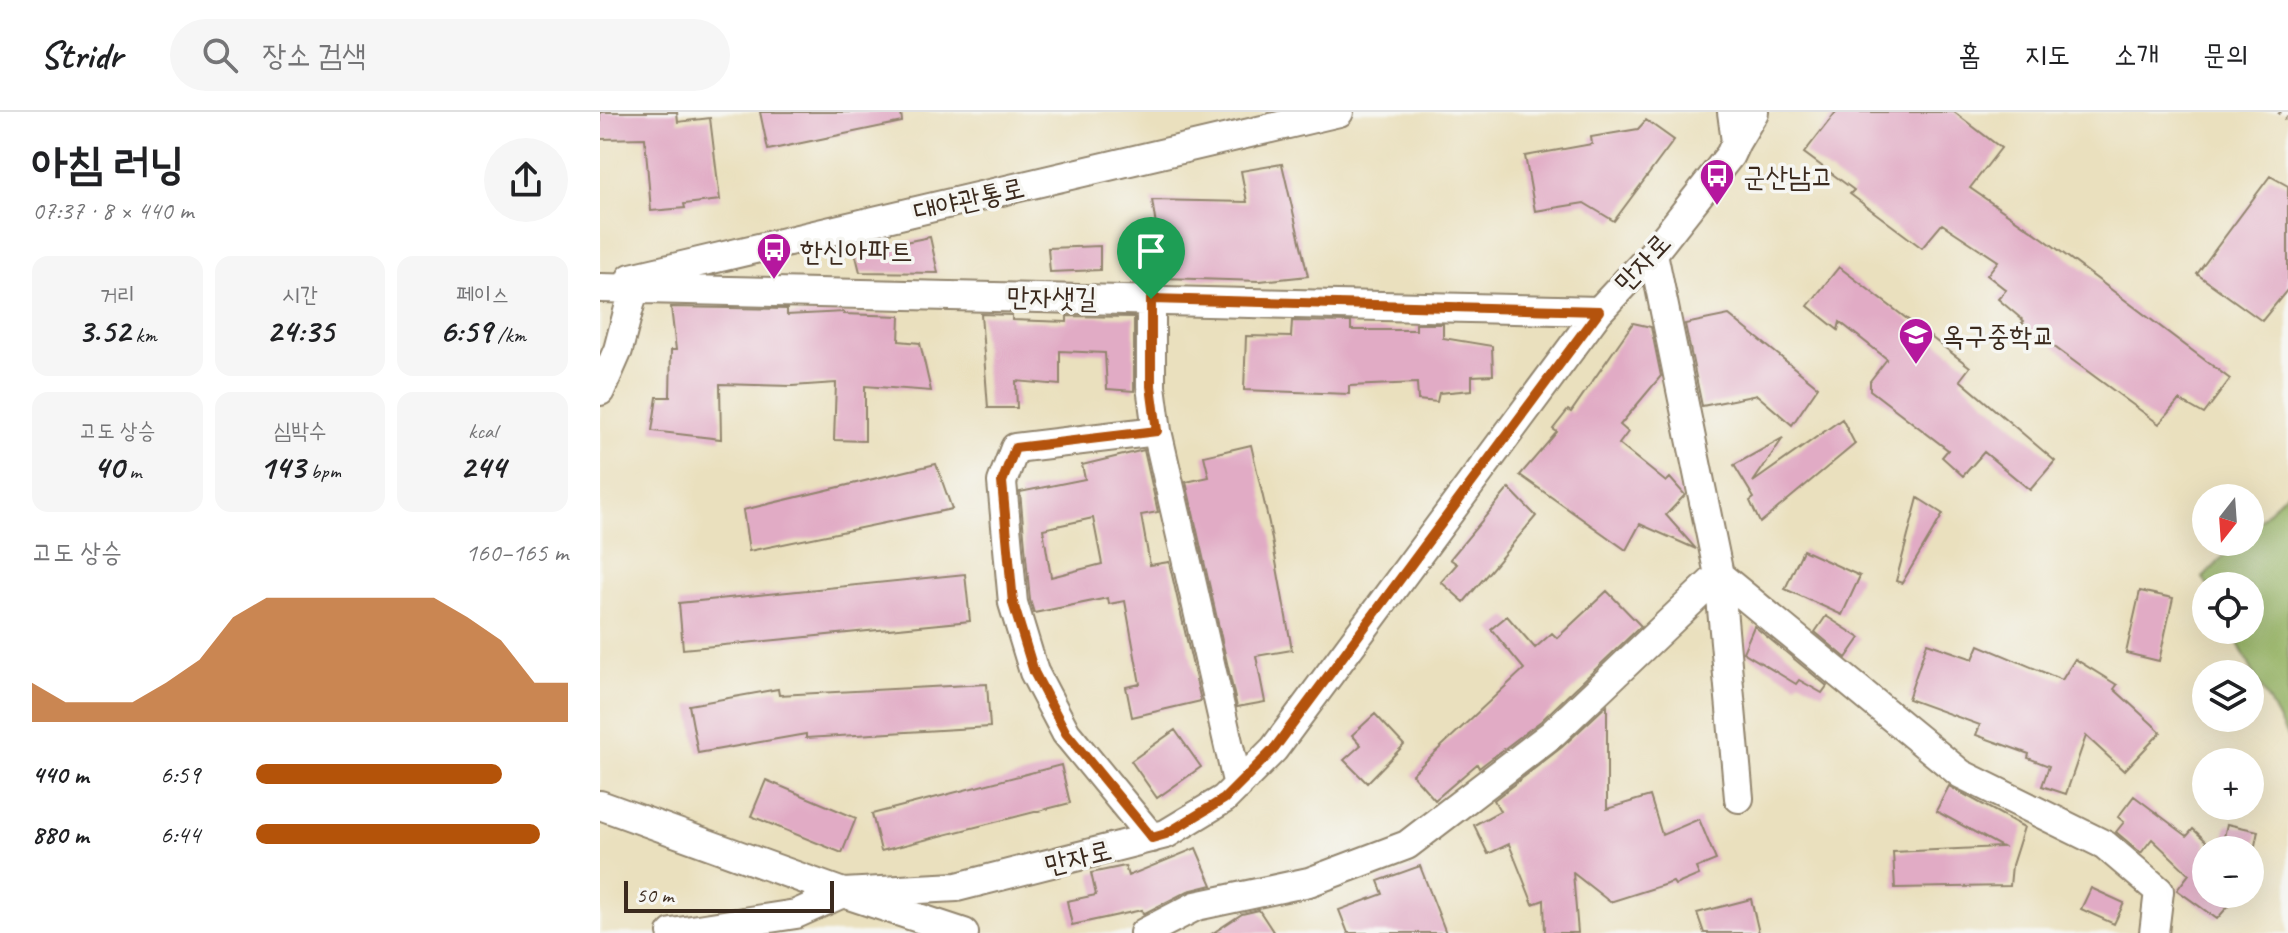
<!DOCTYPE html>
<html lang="ko">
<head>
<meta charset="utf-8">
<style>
  :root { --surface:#fff; --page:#f6f6f6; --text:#202124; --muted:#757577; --line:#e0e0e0; --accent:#b45309 }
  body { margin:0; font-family:Caveat,"Poor Story",sans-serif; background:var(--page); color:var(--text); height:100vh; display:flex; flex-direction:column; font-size:30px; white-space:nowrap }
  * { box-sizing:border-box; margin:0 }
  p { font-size:26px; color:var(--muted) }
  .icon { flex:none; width:44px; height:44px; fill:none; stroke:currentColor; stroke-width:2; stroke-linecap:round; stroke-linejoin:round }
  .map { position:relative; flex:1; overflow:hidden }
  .details { display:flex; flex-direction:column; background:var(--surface); width:600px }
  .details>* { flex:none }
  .needle { width:52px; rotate:197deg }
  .buttons { position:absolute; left:1592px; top:372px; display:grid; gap:16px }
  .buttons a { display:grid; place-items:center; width:72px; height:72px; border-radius:50%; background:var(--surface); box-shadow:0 8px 32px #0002; font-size:40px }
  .scale { position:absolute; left:24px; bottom:20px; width:210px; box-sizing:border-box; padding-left:8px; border:4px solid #3b2a1e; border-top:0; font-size:22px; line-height:28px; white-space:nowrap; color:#3b2a1e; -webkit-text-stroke:6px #f6f6f2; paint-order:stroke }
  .pin { position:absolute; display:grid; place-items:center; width:68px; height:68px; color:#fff; margin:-82px -34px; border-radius:50% 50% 50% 0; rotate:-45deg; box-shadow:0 0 8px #0007 }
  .pin .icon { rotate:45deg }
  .round { display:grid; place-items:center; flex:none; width:84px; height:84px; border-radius:42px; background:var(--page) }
  .head { display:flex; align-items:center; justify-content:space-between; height:136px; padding:0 32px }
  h1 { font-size:44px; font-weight:700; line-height:60px }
  .figures { display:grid; grid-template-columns:repeat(3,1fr); gap:12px; height:136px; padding:8px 32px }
  .figures div { display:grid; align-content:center; border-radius:16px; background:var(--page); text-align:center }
  .figures b { font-size:34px; font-weight:700 }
  .figures small { font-size:22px; font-weight:400 }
  .figures p { font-size:22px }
  .chart { height:224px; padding:16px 32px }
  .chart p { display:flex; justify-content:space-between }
  .chart svg { width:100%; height:144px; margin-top:8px; fill:var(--accent); opacity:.7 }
  ul { padding:0 32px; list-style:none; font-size:26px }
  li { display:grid; grid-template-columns:128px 96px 1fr; align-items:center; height:60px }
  li i { height:20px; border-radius:10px; background:var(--accent) }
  header { display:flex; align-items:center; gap:48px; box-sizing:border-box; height:112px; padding:0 40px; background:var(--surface); border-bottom:2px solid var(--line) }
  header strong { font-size:38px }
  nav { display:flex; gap:44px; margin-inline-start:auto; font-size:28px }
  .search { width:560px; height:72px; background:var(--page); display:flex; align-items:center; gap:20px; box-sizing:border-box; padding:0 28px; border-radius:44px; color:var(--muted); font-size:30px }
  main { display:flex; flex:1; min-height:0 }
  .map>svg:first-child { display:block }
  .forest { fill:#97b466; stroke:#696f42; stroke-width:2 }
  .building { fill:#e1abc5; fill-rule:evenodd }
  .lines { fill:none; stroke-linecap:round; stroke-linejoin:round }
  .minor-casing { stroke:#92856e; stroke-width:32 }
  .path { stroke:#92856e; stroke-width:5; stroke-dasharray:2 6; stroke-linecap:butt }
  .minor { stroke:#fff; stroke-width:28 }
  .route-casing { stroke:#fff; stroke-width:16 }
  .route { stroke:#b45309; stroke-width:10 }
  .labels { text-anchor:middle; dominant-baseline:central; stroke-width:7; stroke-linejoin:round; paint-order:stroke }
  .poi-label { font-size:28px; fill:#3b2a1e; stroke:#f6f6f2; text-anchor:start }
  .street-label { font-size:28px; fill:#3b2a1e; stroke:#f6f6f2 }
</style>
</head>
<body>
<header>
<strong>Stridr</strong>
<div class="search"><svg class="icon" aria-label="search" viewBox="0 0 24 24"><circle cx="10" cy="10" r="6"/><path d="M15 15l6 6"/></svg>장소 검색</div>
<nav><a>홈</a><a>지도</a><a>소개</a><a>문의</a></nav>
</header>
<main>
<section class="details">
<div class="head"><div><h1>아침 러닝</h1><p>07:37 · 8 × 440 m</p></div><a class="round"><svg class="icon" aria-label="share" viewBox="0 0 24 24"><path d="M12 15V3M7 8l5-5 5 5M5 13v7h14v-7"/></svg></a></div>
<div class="figures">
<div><p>거리</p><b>3.52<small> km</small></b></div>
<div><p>시간</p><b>24:35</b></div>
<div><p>페이스</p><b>6:59<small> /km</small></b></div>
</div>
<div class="figures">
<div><p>고도 상승</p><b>40<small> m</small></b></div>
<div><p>심박수</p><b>143<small> bpm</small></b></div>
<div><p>kcal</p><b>244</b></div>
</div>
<div class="chart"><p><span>고도 상승</span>160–165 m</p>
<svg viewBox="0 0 160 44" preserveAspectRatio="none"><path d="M0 44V32L10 38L20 38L30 38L40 32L50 25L60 12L70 6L80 6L90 6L100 6L110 6L120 6L130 12L140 19L150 32L160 32V44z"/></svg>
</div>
<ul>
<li><b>440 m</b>6:59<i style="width:79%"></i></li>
<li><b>880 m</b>6:44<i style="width:91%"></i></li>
</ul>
</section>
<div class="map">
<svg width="1688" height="821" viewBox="0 0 1688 821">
  <rect width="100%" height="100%" fill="#f6f6f2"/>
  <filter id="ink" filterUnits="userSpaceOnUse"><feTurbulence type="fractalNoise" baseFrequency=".0125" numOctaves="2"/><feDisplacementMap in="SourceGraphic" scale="16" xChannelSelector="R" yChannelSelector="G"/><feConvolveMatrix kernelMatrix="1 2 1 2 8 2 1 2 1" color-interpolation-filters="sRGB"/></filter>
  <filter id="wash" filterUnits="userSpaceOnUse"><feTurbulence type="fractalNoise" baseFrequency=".006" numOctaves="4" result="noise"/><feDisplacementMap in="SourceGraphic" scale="32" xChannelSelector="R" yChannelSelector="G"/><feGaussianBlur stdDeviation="1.8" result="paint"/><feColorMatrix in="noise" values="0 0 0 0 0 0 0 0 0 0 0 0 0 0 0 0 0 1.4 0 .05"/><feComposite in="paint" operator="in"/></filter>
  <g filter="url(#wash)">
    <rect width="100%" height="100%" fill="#eae0be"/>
    <path class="forest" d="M1688 379V626L1631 518H1650V474H1608L1603 466 1638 430H1650V418Z"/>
    <g id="blocks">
      <path class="building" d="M0 0H77L78 10 110 6 120 88 84 92 85 96 51 99 45 26 0 27Z
        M160 0H301L302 10 168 38Z
        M1236 0H1354L1401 36 1370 76 1444 127 1630 267 1604 302 1579 288 1559 312 1422 211 1424 209 1398 187 1406 178 1387 163 1398 149 1342 112 1322 136 1250 82 1254 78 1204 41Z
        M1046 8 1074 28 1014 109 984 91 935 99 925 44 992 32 991 25 1038 17Z
        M682 52 708 164 660 169 564 166 552 88 647 90 641 59Z
        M1670 64 1688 74V177L1662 209 1597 162Z
        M330 125 338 161 260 160 255 140Z
        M500 134V158L450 160 448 136Z
        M1239 155 1370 255 1360 268 1455 349 1430 378 1384 340 1363 364 1342 345 1348 338 1270 278V269L1287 247 1240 210 1238 218 1208 194Z
        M71 195 187 197V203L244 200V202L300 204 299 229 320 231 331 279 265 274V329L234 328 236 271 192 274 120 272 121 327 52 319 57 285H70L71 238H76Z
        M381 202 412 203V208L467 210V204L534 205V279L507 277 505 241 460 239V273L416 269 417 296H388Z
        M1129 203 1218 275 1192 313 1157 283 1102 294 1085 212Z
        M692 209 751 210V218H816V212H843V226L892 234 893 263 872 264V278L839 281 837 290 818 288 817 271 749 274V282L644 278 646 224 691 225Z
        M1033 211 1051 215 1061 264 1020 313 1028 320 1019 332 1066 370 1070 366 1085 383 1066 403 1096 437 1040 412 1026 438 920 363 957 320 953 317 968 298 971 300Z
        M1242 307 1255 332 1160 411 1150 389 1154 386 1134 353 1183 326 1153 370Z
        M651 333 669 411 692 538 656 544 665 590 637 595 586 370 609 365 604 344Z
        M544 338 558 400 541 403 550 453 569 450 601 589 532 605 526 575 540 572 525 489 509 492 508 486 434 501 430 488 420 380 485 367 482 353ZM493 406 502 452 451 465 443 417Z
        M336 352 352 397 149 439 143 398Z
        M909 376 936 404 864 490 841 470 857 452 850 447Z
        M1318 386 1343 402 1302 471 1296 469Z
        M1203 438 1260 464 1242 503 1185 477Z
        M365 462 370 509 83 537 79 491Z
        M1007 479 1041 514 941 609 879 656 877 652 835 688 812 662 924 557 891 517 907 504 935 536 952 521 957 526Z
        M1540 479 1573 486 1559 549 1526 541Z
        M1226 504 1260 526 1246 546 1215 520Z
        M1154 514 1227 574 1222 581 1199 568 1196 572 1143 540Z
        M1327 531 1373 547 1379 533 1462 568 1475 547 1517 573 1514 577 1561 620 1524 659 1486 624 1466 682 1442 674 1449 654 1428 646 1429 642 1376 623 1380 613 1308 587Z
        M387 572 390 615 206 626V622L98 641 89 593 178 577 179 583Z
        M1007 593V697L1050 684 1062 723 1099 707 1116 748 1096 756 1099 763 1075 773 1073 770 1010 790 973 761 978 821H945L944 788 933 792 909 732 888 742 874 713 900 699 894 688 962 635Z
        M775 602 804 633 767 671 744 648 761 633 752 623Z
        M575 618 601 655 557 686 531 649Z
        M461 653 470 691 281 739 272 702Z
        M166 668 256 706 242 741 151 704Z
        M1349 674 1424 715 1412 753 1410 774 1295 776 1293 740 1402 735 1336 699Z
        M1534 684 1587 724 1593 717 1606 729V782H1639L1617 807 1577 778 1589 762 1552 727 1541 741 1516 720 1524 710 1518 705Z
        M1627 712 1658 719 1654 738H1621Z
        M596 736 612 773 588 779 543 802 542 798 472 813 467 789 496 783 491 761 525 754 528 764Z
        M820 754 846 821H748L739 798 783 782 778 769Z
        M1491 776 1524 791 1514 812 1481 797Z
        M1151 787 1159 821H1104L1097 801Z
        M659 798 674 821H613L642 802Z"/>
    </g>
  </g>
  <g filter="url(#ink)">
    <use href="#blocks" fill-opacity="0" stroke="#92856e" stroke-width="2"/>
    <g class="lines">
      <defs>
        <path id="minor" d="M1132 0 1136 30 1154 0
          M1053 141 1119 463 1139 686
          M31 166 739 0
          M0 176 999 199
          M551 187V274L557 319 638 674
          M0 279 18 238 34 177
          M0 693 243 781 364 821
          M552 726 466 621 434 560 413 491 402 370 415 336 557 319
          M72 821 196 802 243 781 357 775 566 722 624 687 674 637 999 199 1053 141 1130 43 1136 30
          M544 821 596 794 709 770 807 733 952 622 1119 463 1361 662 1505 733 1559 779 1554 821"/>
      </defs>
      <use href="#minor" class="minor-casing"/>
      <path class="path" d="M1679 0 1688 9"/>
      <use href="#minor" class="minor"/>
    </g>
  </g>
  <g class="lines" filter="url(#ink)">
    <defs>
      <path id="route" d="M551 187 999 199 674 637 624 687 566 722 552 726 466 621 434 560 413 491 402 370 415 336 557 319 551 274Z"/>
    </defs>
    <use href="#route" class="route-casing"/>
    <use href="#route" class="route"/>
  </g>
  <defs>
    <symbol id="bus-pin" viewBox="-11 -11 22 30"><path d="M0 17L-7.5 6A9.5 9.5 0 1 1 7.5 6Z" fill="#b5179e" stroke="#f6f6f2"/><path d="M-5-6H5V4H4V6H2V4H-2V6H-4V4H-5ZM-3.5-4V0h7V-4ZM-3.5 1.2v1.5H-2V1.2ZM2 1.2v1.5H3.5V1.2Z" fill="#fff"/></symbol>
    <symbol id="school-pin" viewBox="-11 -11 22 30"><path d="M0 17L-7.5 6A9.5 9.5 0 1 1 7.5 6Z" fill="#b5179e" stroke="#f6f6f2"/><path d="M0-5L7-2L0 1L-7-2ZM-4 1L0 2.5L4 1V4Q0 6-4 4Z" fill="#fff"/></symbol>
  </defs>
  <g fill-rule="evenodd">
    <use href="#bus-pin" x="1097" y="44" width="40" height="54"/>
    <use href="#bus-pin" x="154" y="118" width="40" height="54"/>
    <use href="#school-pin" x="1296" y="203" width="40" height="54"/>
  </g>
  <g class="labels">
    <g class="poi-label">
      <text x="1143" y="64">군산남고</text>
      <text x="200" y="138">한신아파트</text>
      <text x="1342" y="223">옥구중학교</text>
    </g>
    <g class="street-label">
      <text transform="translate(369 87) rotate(-13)">대야관통로</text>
      <text transform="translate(1042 150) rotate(-47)">만자로</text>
      <text transform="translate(452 185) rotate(1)">만자샛길</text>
      <text transform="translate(478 745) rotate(-14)">만자로</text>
    </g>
  </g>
</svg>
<div class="buttons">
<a><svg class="needle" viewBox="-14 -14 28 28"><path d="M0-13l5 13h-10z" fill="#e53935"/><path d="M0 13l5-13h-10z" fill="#757577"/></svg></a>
<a><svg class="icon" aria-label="locate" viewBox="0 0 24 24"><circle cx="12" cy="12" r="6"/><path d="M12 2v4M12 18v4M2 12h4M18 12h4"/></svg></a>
<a><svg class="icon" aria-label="layers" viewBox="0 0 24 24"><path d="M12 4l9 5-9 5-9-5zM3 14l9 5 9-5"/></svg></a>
<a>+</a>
<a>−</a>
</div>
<div class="scale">50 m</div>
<div class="pin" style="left:551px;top:187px;background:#1e9e55"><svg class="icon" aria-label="arrive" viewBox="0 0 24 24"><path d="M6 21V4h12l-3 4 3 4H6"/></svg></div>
</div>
</main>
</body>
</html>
